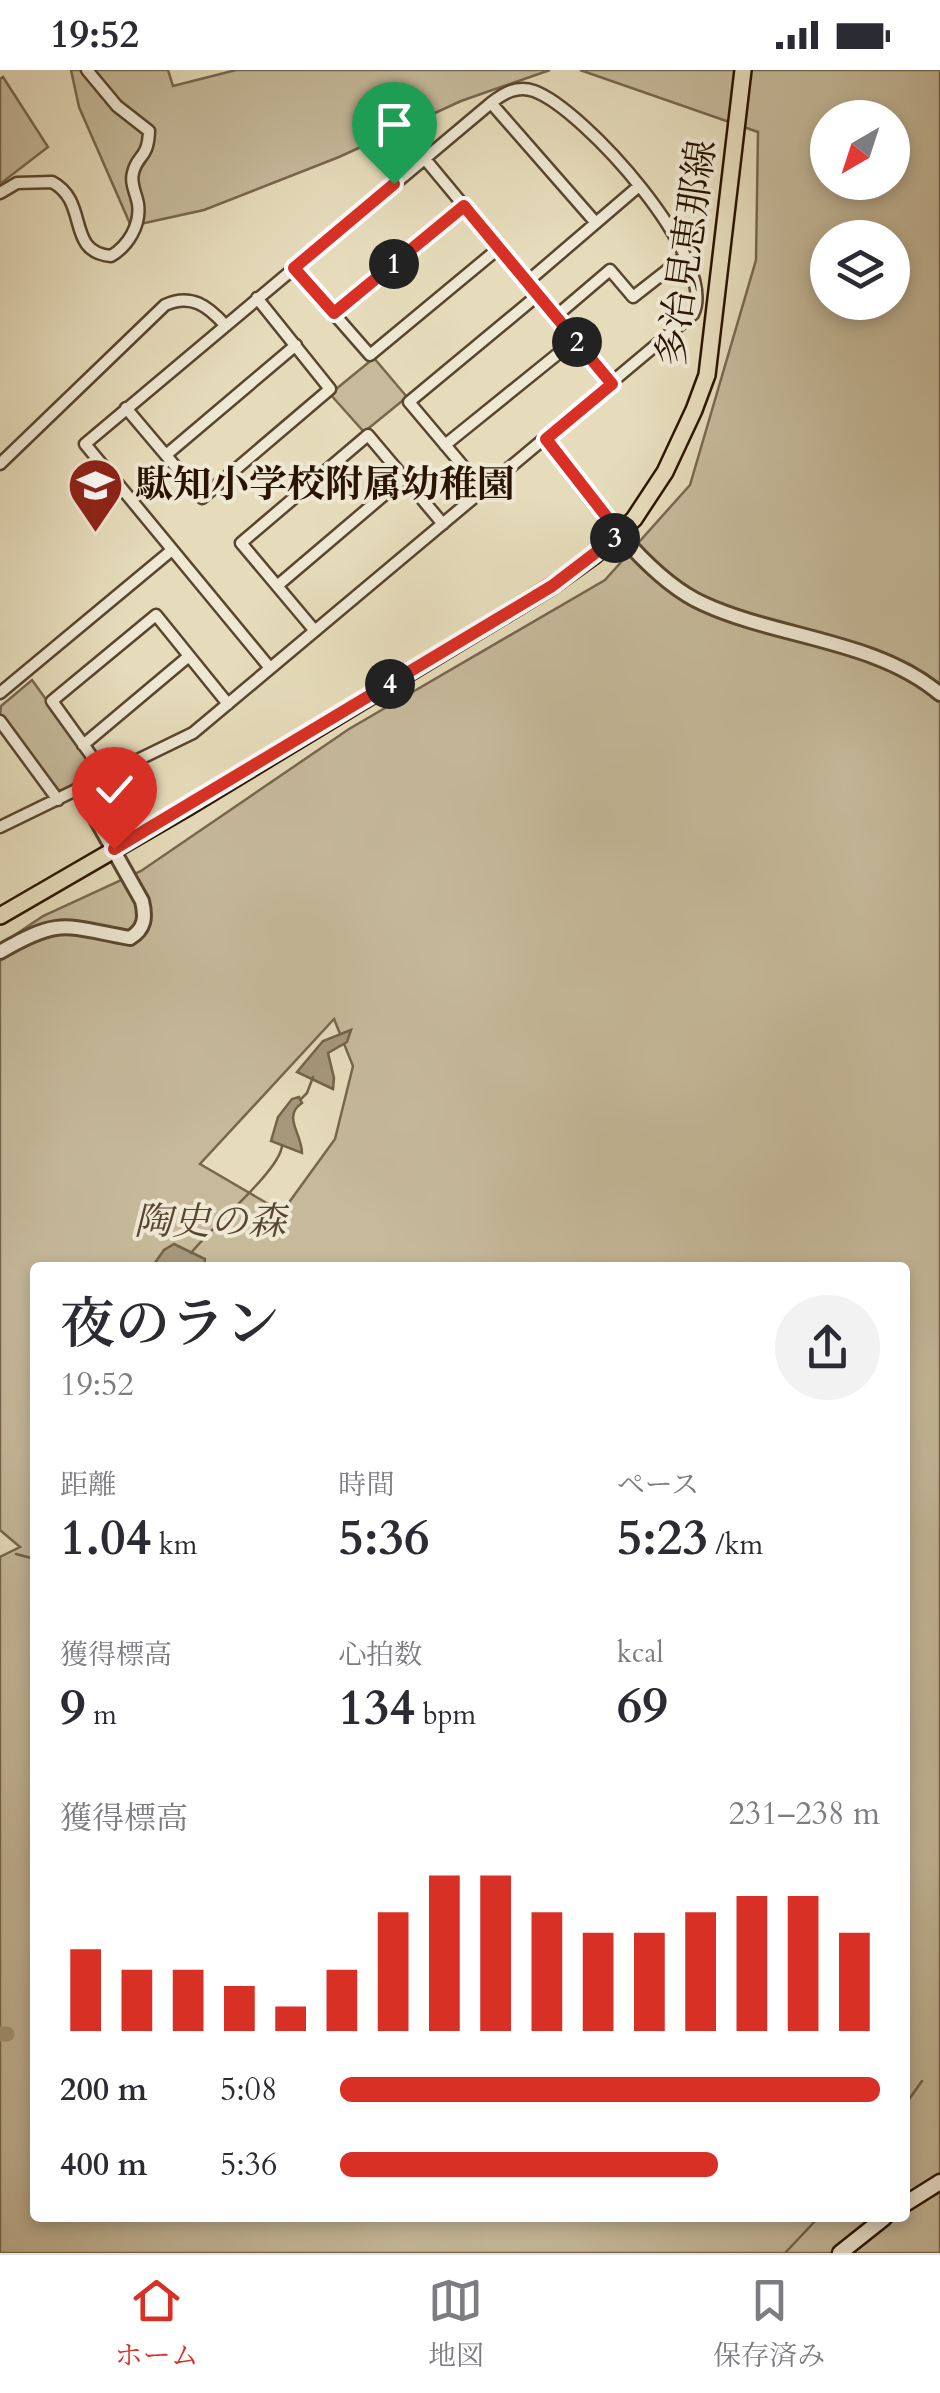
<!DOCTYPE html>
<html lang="ja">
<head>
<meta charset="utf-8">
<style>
  :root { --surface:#fff; --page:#f2f2f3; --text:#2b2b33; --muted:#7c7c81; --line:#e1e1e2; --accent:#d93025 }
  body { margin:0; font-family:Cardo,"Noto Serif JP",serif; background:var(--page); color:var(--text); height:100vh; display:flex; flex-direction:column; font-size:38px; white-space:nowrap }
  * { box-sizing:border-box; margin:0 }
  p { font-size:32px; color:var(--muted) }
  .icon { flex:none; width:55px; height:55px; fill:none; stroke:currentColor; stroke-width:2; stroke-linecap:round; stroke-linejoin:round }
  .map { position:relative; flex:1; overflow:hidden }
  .panel { position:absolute; left:30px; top:1192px; width:880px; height:960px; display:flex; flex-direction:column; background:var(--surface); border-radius:10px; box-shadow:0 5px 15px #0003 }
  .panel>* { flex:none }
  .needle { width:65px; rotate:219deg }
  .fabs { position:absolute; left:810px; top:30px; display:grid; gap:20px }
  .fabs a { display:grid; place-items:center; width:100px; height:100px; border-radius:50%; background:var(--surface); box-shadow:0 5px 15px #0003; font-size:50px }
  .pin { position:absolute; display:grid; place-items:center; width:85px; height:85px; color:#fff; margin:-102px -42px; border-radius:50% 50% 50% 0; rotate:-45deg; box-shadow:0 0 10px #0007 }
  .pin .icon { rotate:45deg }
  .km { position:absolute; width:50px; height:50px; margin:-25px; border-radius:50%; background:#222; color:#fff; font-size:28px; line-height:50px; text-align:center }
  .round { display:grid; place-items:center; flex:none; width:105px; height:105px; border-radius:52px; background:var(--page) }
  .summary { display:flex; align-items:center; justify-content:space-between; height:170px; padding:0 30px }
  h1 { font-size:55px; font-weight:600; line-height:75px }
  .figures { display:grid; grid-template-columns:repeat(3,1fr); gap:15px; height:170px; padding:10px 30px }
  .figures div { display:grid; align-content:center }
  .figures b { font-size:50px; font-weight:600 }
  .figures small { font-size:28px; font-weight:400 }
  .figures p { font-size:28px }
  .chart { height:280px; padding:20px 30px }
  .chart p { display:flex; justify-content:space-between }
  .chart svg { width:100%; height:180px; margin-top:10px; stroke:var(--accent); stroke-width:6 }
  ul { padding:0 30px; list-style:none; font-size:32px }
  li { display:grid; grid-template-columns:160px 120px 1fr; align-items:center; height:75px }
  li i { height:25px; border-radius:12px; background:var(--accent) }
  .status { display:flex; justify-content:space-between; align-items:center; height:70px; padding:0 50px; background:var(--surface); direction:ltr }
  .status svg { height:28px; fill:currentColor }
  .tab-bar { display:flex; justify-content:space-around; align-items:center; height:140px; border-top:2px solid var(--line); background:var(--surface); font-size:28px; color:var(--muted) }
  .tab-bar a { display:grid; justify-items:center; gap:5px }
  .tab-bar .selected { color:var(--accent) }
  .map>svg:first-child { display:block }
  .green { fill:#c6ba9b; stroke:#78674e; stroke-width:2.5; fill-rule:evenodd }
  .water { fill:#a6987b; stroke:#74634a; stroke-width:2.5 }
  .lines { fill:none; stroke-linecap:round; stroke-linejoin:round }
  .stream { stroke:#74634a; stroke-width:2.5 }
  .river { stroke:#a6987b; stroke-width:15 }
  .minor-casing { stroke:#59462f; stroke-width:15 }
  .tertiary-casing { stroke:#59462f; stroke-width:18 }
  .secondary-casing { stroke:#2a1400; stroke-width:19 }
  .primary-casing { stroke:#2a1400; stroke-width:20 }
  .minor { stroke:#efe8d3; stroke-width:10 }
  .tertiary { stroke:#efe8d3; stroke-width:12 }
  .secondary { stroke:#efe8d3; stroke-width:14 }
  .primary { stroke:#e6dcbb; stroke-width:15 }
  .route-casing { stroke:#fff; stroke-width:20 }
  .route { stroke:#d93025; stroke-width:12 }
  .labels { text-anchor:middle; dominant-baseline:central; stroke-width:8; stroke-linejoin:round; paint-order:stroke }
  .street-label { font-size:38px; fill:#2a1400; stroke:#efe8d3 }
  .poi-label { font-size:38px; font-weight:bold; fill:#2a1400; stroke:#efe8d3; text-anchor:start }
  .park-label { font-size:38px; font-style:italic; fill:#59462e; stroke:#efe8d3 }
</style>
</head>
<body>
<div class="status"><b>19:52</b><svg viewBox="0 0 49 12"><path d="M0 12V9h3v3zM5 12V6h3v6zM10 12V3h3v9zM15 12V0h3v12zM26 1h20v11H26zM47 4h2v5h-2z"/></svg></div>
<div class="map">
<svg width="940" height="2183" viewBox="0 0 940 2183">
  <rect width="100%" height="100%" fill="#e6dcbb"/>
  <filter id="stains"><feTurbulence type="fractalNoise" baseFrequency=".002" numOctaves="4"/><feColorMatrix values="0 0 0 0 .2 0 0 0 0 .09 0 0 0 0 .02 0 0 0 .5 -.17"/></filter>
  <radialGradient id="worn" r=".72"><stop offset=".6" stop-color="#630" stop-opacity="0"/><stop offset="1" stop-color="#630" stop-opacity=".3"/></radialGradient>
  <path class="green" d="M71 0H168L173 16 236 0H550L461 31 339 87 204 140 131 156 79 37Z
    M580 0H940V2183H0V1487L20 1477 0 1460V875L43 846 141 801 349 659 605 510 690 415 756 190 758 62ZM828 48H892V112H828ZM828 168H892V232H828ZM334 949 353 996 335 1069 282 1142 200 1094ZM35 1198H905V2148H35Z
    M3 7 48 77 0 114V9Z
    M374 288 407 327 364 362 330 324Z
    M32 610 96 699 94 705 59 721 0 645 1 636Z"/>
  <path class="water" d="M351 960 347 972 328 983 334 1008 333 1019 297 1002 323 971Z
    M299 1027 302 1033C282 1046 302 1064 302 1083L271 1071 278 1047 292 1029Z
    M174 1174 205 1189 204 1197H152L164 1180Z"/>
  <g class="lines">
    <path class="stream" d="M300 1030 307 1023 313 1007
      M191 1183C210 1158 279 1102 282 1076
      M16 1484 35 1489
      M905 2035 922 2011
      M785 2183 818 2148"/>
    <path class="river" d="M0 1964H7"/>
    <defs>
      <path id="minor" d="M491 33 596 153
        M425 89 612 314
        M0 123 17 113 52 112C90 132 65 182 111 186 128 176 141 155 138 134 136 123 130 113 133 103 137 84 148 90 149 61L117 36 87 0
        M294 198 370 285 499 178
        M527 212 639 116
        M334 243 465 136
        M556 246 610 200 633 227 684 187
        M126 338 202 428 330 319 257 228
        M445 375 575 270
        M166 385 296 275
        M0 394 165 235C191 223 208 236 225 255
        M484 421 409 332 538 225
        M277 516 404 408
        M315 561 241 473 368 365 443 454
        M0 623 172 480
        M0 651 58 730
        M83 675 189 586
        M106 706 52 631 156 545 228 634
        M0 757 193 663 693 244C720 191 584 39 534 21 517 15 504 23 491 33L85 374 270 598"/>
      <path id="tertiary" d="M546 369C587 422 643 507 704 534 778 568 877 570 940 624
        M0 882C60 847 64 856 130 868 145 859 146 847 142 831L79 719"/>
      <path id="secondary" d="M905 2134 940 2112
        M840 2183 884 2148"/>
      <path id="primary" d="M0 846 188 737 552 516 595 485 634 449 665 402 694 340 707 305 743 0"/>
    </defs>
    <use href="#minor" class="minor-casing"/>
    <use href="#tertiary" class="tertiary-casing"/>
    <use href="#secondary" class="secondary-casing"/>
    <use href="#primary" class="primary-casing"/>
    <use href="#minor" class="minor"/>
    <use href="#tertiary" class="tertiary"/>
    <use href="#secondary" class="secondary"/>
    <use href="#primary" class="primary"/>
  </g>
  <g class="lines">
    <defs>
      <path id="route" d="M114 779 552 516 620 464 546 369 612 314 464 136 334 243 294 198 394 114"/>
    </defs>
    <use href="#route" class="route-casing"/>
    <use href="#route" class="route"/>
  </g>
  <defs>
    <symbol id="school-pin" viewBox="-11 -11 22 30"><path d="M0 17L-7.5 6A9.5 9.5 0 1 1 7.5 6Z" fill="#8f2418" stroke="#efe8d3"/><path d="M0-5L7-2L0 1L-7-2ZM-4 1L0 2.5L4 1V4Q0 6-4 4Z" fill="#fff"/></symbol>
  </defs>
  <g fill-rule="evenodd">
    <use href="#school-pin" x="64" y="384" width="63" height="86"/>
  </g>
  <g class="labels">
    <g class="street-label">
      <text transform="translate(687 183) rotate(-82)">多治見恵那線</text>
    </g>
    <g class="poi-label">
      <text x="135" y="415">駄知小学校附属幼稚園</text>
    </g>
    <g class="park-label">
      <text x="210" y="1152">陶史の森</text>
    </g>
  </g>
  <rect width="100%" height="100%" filter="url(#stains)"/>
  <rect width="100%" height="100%" fill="url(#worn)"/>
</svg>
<div class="fabs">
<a><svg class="needle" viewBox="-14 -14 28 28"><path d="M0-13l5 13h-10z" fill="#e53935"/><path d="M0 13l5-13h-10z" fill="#7c7c81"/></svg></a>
<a><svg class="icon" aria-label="layers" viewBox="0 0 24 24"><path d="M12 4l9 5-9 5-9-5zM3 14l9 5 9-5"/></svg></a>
</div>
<div class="pin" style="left:394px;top:114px;background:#1e9e55"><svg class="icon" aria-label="arrive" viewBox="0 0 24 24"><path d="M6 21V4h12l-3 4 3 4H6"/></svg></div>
<div class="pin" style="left:114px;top:779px;background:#d93025"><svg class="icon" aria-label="check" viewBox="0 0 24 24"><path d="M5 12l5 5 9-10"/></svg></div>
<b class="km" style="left:394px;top:194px">1</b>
<b class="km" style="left:577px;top:272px">2</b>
<b class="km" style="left:615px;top:468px">3</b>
<b class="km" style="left:390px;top:614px">4</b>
<section class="panel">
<div class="summary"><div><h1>夜のラン</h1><p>19:52</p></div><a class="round"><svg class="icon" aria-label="share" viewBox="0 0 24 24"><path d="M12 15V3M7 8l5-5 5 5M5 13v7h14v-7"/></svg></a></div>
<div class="figures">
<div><p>距離</p><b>1.04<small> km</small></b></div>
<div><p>時間</p><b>5:36</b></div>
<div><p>ペース</p><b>5:23<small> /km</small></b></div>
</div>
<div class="figures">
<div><p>獲得標高</p><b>9<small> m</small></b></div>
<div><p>心拍数</p><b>134<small> bpm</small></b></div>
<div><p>kcal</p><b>69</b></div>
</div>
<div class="chart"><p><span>獲得標高</span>231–238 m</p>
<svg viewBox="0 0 160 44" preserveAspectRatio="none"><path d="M5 44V24M15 44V29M25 44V29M35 44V33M45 44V38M55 44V29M65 44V15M75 44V6M85 44V6M95 44V15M105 44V20M115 44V20M125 44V15M135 44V11M145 44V11M155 44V20"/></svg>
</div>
<ul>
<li><b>200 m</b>5:08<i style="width:100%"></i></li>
<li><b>400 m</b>5:36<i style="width:70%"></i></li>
</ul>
</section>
</div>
<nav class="tab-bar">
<a class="selected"><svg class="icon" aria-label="home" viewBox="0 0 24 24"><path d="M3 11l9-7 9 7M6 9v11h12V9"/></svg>ホーム</a>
<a><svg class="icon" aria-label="map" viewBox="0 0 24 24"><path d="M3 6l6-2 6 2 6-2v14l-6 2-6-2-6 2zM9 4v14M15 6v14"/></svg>地図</a>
<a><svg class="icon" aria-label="saved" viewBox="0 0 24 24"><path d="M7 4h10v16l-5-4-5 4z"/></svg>保存済み</a>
</nav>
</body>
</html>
